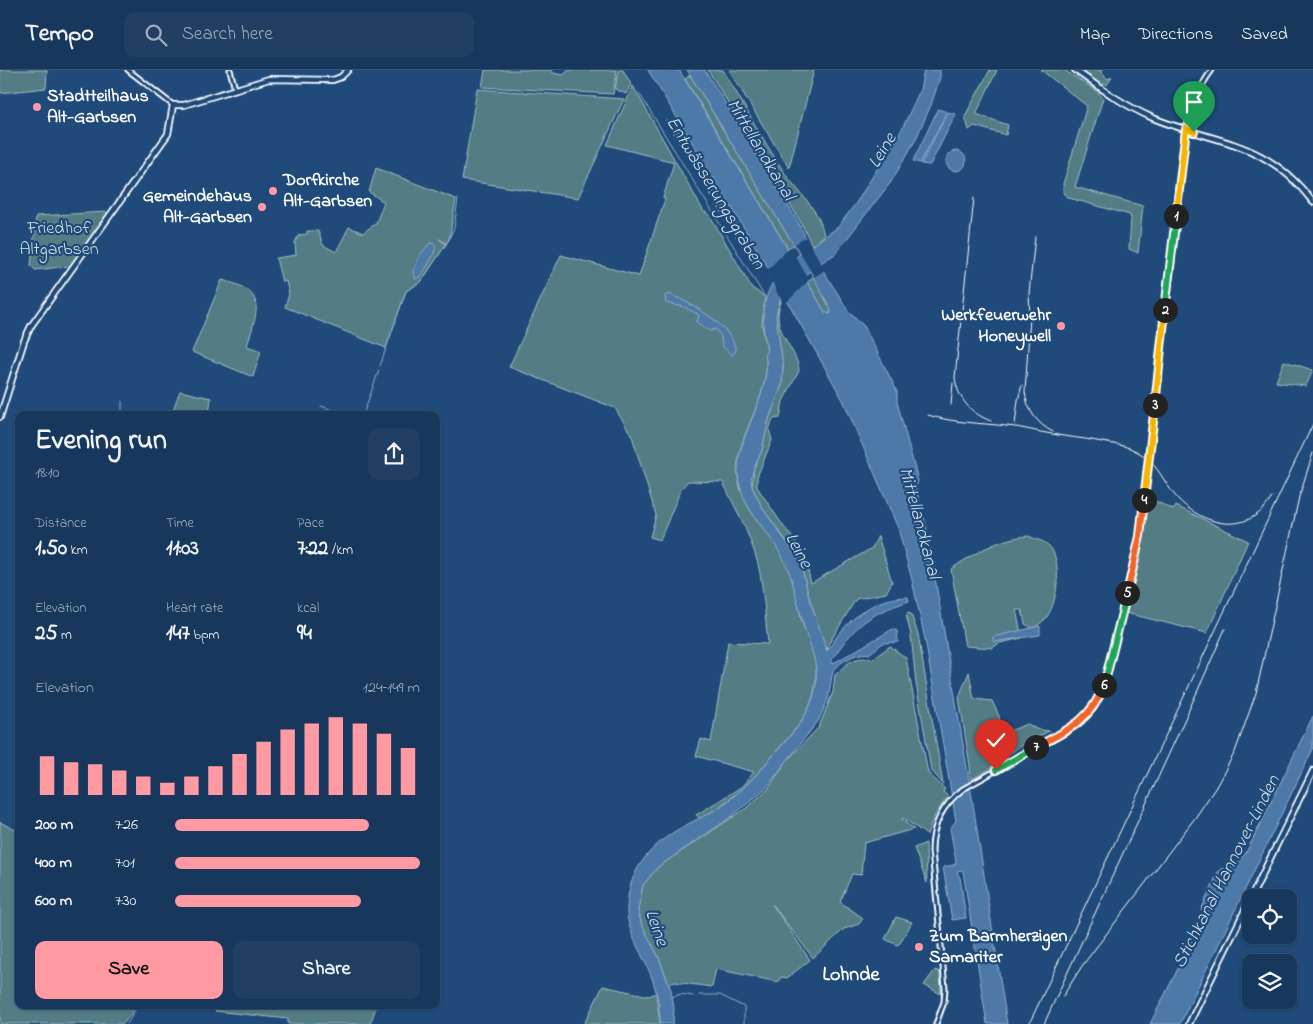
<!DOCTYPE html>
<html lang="en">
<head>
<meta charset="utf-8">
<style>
  :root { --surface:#17385c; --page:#203f62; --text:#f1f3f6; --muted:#9eacbb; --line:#365272; --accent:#ff9aa2 }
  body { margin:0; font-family:"Indie Flower",sans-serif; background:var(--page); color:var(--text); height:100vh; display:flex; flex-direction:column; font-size:19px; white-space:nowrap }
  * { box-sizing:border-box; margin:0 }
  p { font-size:16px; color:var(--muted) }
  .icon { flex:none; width:28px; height:28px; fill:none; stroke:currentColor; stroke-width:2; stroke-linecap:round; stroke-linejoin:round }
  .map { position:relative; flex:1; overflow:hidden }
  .side { position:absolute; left:15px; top:341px; width:425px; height:598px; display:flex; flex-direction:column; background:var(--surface); border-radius:10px; box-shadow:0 1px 4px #0004,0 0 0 1px var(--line) }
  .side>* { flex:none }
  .tools { position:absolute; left:1242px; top:819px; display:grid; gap:10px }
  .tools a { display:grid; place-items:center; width:55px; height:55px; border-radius:10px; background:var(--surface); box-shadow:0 1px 4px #0004,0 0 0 1px var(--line); font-size:25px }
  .pin { position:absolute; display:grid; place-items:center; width:42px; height:42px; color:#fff; margin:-51px -21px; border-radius:50% 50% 50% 0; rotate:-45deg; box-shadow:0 0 5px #0007 }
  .pin .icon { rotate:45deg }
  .km { position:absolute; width:25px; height:25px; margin:-12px; border-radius:50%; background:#222; color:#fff; font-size:14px; line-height:25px; text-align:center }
  .round { display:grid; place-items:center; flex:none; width:52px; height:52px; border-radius:10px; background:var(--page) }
  .head { display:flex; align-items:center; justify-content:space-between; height:85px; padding:0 20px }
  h1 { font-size:28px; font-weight:700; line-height:38px }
  .stats { display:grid; grid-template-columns:repeat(3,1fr); gap:8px; height:85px; padding:5px 20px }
  .stats div { display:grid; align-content:center }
  .stats b { font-size:21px; font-weight:700 }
  .stats small { font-size:14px; font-weight:400 }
  .stats p { font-size:14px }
  .chart { height:140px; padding:10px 20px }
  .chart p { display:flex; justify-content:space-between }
  .chart svg { width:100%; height:90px; margin-top:5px; stroke:var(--accent); stroke-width:6 }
  .button { display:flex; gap:10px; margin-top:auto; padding:10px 20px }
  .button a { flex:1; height:58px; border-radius:10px; background:var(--accent); color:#111; font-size:20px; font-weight:700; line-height:58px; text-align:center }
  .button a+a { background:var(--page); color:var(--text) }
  ul { padding:0 20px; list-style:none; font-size:16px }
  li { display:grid; grid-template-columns:80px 60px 1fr; align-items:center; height:38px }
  li i { height:12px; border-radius:6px; background:var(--accent) }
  header { display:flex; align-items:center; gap:30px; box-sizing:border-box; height:70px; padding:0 25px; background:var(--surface); border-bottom:1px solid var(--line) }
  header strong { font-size:24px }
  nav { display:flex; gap:28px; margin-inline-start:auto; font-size:18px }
  .search { width:350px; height:45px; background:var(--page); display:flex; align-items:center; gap:12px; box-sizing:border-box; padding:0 18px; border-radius:10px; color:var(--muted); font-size:19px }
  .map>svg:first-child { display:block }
  .green { fill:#527c84; stroke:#a8bec2 }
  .water { fill:#4d79a8; stroke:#94afcb; fill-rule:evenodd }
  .pier { fill:#1f4a7a }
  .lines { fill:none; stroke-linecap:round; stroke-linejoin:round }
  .stream { stroke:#94afcb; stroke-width:1 }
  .minor-casing { stroke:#fff; stroke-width:7 }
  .major-casing { stroke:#fff; stroke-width:8 }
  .minor { stroke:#1f4a7a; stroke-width:3 }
  .major { stroke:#1f4a7a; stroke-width:4.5 }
  .rail { stroke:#fff; stroke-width:1 }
  .split-1-casing { stroke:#fff; stroke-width:10 }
  .split-2-casing { stroke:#fff; stroke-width:10 }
  .split-3-casing { stroke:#fff; stroke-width:10 }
  .split-4-casing { stroke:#fff; stroke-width:10 }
  .split-5-casing { stroke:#fff; stroke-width:10 }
  .split-6-casing { stroke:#fff; stroke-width:10 }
  .split-7-casing { stroke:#fff; stroke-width:10 }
  .split-8-casing { stroke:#fff; stroke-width:10 }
  .split-1 { stroke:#f5b400; stroke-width:6 }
  .split-2 { stroke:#22a559; stroke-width:6 }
  .split-3 { stroke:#f5b400; stroke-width:6 }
  .split-4 { stroke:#f5b400; stroke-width:6 }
  .split-5 { stroke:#f0652b; stroke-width:6 }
  .split-6 { stroke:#22a559; stroke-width:6 }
  .split-7 { stroke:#f0652b; stroke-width:6 }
  .split-8 { stroke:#22a559; stroke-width:6 }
  .poi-dot { fill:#ff9aa2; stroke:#1f4a7a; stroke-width:2 }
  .labels { text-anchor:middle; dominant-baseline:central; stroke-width:4.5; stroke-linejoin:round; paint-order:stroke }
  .poi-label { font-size:18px; font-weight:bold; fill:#fff; stroke:#1f4a7a; text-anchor:start }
  .park-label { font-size:18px; fill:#d4dee0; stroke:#1f4a7a }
  .water-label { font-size:19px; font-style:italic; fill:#d2dee9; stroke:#1f4a7a }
  .quarter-label { font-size:20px; font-weight:bold; fill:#fff; stroke:#1f4a7a }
</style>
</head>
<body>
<header>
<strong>Tempo</strong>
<div class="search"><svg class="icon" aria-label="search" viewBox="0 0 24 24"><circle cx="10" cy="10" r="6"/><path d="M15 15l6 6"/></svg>Search here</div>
<nav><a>Map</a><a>Directions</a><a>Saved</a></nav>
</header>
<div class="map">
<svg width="1313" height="954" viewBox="0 0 1313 954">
  <rect width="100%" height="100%" fill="#1f4a7a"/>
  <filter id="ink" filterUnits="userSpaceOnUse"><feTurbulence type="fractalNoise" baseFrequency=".02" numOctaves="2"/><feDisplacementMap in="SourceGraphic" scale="10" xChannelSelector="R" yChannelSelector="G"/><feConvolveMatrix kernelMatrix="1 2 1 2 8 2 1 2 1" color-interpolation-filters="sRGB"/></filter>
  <g filter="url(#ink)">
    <path class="green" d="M0 0H47L46 18 0 23Z
      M485 0H551L553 3 563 5 569 0H617L613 24 482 17Z
      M619 0H623L631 14 626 24 615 19Z
      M708 0H723C743 33 761 67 782 99 797 122 820 139 824 166L812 175 800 151Z
      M729 0H814L789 98Z
      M990 0H997L976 44 1008 55 1006 65 974 56 969 60 965 46Z
      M1041 0H1064L1097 21 1103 28 1075 117 1143 136 1138 183 1129 179 1131 149 1130 145 1069 128 1064 123 1063 114 1087 36Z
      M1080 0H1102L1101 2 1107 9 1112 7 1107 15 1104 13 1103 16Z
      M690 5 788 166 795 174 788 178 782 169 685 9Z
      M633 16 704 142 709 144 752 218 765 227 762 255 767 281 765 283C774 327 732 366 738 408 742 438 766 459 781 483 792 502 796 523 800 544 803 562 815 577 816 595 818 642 796 657 769 690 749 715 727 732 701 749L696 745 741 717 754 702 696 686 701 669 711 672 728 572 768 574C765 547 764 520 758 494 751 466 735 438 723 412L688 411 681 419 660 470 650 467 656 445 632 366 615 338 509 297 561 185 639 206 665 129 663 128 674 92 607 75Z
      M477 19 624 29 578 128 462 110Z
      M666 50 681 62 760 192 757 194 739 171Z
      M376 98 456 129 449 170 446 173 439 169 446 174 421 212 406 221 386 278 285 237 289 224 286 211 282 212 276 188 296 185 295 172 299 165 307 164V161H318L323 175 336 182 349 157 363 163 376 153 384 132 369 122Z
      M106 142 109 143 70 196 35 200 31 195 36 146Z
      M814 207 831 240 830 244 825 242 807 211Z
      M222 210C268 221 258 239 247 276L261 281 253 307 192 282Z
      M780 230 781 232C769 260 798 279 799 301L783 331 780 348 773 349 769 360 772 370 757 407V417L784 457 803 481 811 513 872 478 878 466 892 512 886 523 856 529 828 575 827 581 809 527 803 503 793 480 763 439 752 417 754 398 762 380 769 349 782 315 783 296 776 246Z
      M1284 291 1313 300 1306 316 1276 312Z
      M180 321 211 328 209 345H171Z
      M1147 427 1174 440 1176 436 1248 471 1207 563 1126 543 1140 490Z
      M1028 466C1035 469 1044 471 1049 476 1063 489 1058 536 1045 549 1042 553 1037 555 1033 558L1025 554 1022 540H1016L1022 568 1000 573 992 578 965 576 951 499C975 483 999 468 1028 466Z
      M908 543 911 544 918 564 943 714 931 700 916 613 911 565 906 545Z
      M890 576 906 588 928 703 945 719 943 722 948 726 935 745 927 765 903 748 902 750 914 759 864 773 861 805 852 804 840 832 863 848 859 854 844 859 813 888 772 834 810 890 787 908 781 907 778 912 716 899 712 917 675 912 669 914 659 888 641 853 638 840 643 815 658 797 745 739 767 720 786 692 819 657 833 622 835 605C848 592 854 586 873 589Z
      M969 602 974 629 992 631 999 646 1002 660 1009 661 1028 654 1036 659 1049 661 1022 675 991 696 993 697 971 710 970 696 959 627Z
      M0 752 19 762V935H129L132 943 123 954H0Z
      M926 773 927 813 914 778Z
      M896 847 912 852 900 873 897 875 885 869Z
      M935 900 940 902 941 924 924 915Z
      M603 916 649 926 656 923 660 954H584Z
      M218 935H377L370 954H288V949L215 941Z"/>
    <path class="water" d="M648 0H679L794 189 800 184 788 166 687 0H705L798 152 810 177 838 157 856 133 902 59 920 20 924 0H940V8L931 35 915 71 891 112 835 184 819 194 848 240 864 256 897 321V332L918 410 916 419 926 455 971 721 1007 954H987L963 801 960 800 957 802 960 808 966 848 952 850 943 797 954 795 956 792 950 758 956 751 925 569 912 510 898 458 843 330 784 225 780 230 776 246 783 296 782 315 769 349 762 380 754 398 751 409 752 417 763 439 800 491 809 527 827 581C831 576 834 570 838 565 856 542 880 527 908 527L909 531C867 545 855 555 831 591L832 594 893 559 897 561 898 572 883 573 869 584C857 581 841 592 833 600L828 629 819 650 765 719 731 747 658 797 643 815 638 840 641 853 659 888 671 920 674 938 673 954H660C660 939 657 922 652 908 644 886 626 862 627 838 628 800 651 774 684 756 697 749 710 744 722 735 741 722 755 707 770 689 785 671 802 656 811 633 825 598 808 577 801 546 795 524 792 502 780 483 768 461 748 444 741 420 725 373 775 330 765 283L767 281C762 252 759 235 775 209ZM810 201 831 240 830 244 825 242 804 206Z
      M938 39 947 42 920 93 913 91Z
      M948 42 956 44 930 95 921 94Z
      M946 91a10 10 0 1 1 20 0a10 10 0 1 1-20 0Z
      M430 173 435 174C438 181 423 206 416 209L413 202 419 186Z
      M670 224C693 235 731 254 736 281L732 285 722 276 721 266 715 259 710 261 697 252 699 245 684 237 666 233 665 226Z
      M1040 556V565L993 572V567Z
      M1313 646V679L1180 954H1150L1206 843 1201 840 1219 800 1237 793 1246 783Z"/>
    <path class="pier" d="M806 167 825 200 814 207 795 174Z
      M790 177 809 210 786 233 778 225 773 213H771L772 208 767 200Z"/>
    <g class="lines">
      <path class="stream" d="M639 23 765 227
        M446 175 454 158 458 129
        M380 296 406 221 421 212 445 176
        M122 331V345
        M321 336 346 345
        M363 345 379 300
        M699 925H720L744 937V954
        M672 927 681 924 693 926
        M127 954 135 941 132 935"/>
      <defs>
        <path id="minor" d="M128 0 173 35
          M230 0 235 19
          M936 954 944 932 945 918 932 781C932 755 942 735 963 719L1075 656 1093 639 1104 616 1140 466 1185 65C1189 42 1198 19 1212 0"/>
        <path id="major" d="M1075 0C1100 18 1125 36 1153 48 1219 75 1265 69 1313 132
          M0 347 24 271 31 256 168 64 173 35H184L269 9 333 10 341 7 348 0
          M1189 954 1313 701"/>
      </defs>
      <use href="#minor" class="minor-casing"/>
      <use href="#major" class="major-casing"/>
      <use href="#minor" class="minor"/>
      <use href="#major" class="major"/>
      <path class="rail" d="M974 128 955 307C957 328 971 344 991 351
        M1035 167 1029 223 1030 247 1025 322C1027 340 1037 354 1053 362
        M951 335 953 313
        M928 345C953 353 981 353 1007 356 1022 357 1037 362 1052 364 1067 367 1082 368 1097 371 1110 374 1122 374 1134 380 1159 392 1162 412 1179 430 1207 458 1251 465 1272 427
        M1015 354 1018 330 1022 315
        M1063 926 1082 896 1195 748 1216 717 1235 682 1256 623 1299 427 1313 383
        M1029 954 1313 354
        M1044 954C1104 822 1167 692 1225 559"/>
    </g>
  </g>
  <g class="lines" filter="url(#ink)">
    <defs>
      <path id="split-1" d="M1176 146 1186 59 1194 62"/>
      <path id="split-2" d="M1165 240 1176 146"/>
      <path id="split-3" d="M1155 335 1165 240"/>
      <path id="split-4" d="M1144 430 1155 335"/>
      <path id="split-5" d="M1127 523 1140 466 1144 430"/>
      <path id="split-6" d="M1104 615 1127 523"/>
      <path id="split-7" d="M1036 677C1068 660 1091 651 1104 615"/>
      <path id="split-8" d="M996 700 1036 677"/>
    </defs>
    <use href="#split-1" class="split-1-casing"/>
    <use href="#split-2" class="split-2-casing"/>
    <use href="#split-3" class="split-3-casing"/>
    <use href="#split-4" class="split-4-casing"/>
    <use href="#split-5" class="split-5-casing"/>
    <use href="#split-6" class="split-6-casing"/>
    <use href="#split-7" class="split-7-casing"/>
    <use href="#split-8" class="split-8-casing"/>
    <use href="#split-1" class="split-1"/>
    <use href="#split-2" class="split-2"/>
    <use href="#split-3" class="split-3"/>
    <use href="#split-4" class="split-4"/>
    <use href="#split-5" class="split-5"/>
    <use href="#split-6" class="split-6"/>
    <use href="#split-7" class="split-7"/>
    <use href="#split-8" class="split-8"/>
  </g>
  <g class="poi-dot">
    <circle cx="37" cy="37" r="5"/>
    <circle cx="273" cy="121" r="5"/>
    <circle cx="262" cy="137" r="5"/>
    <circle cx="1061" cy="256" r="5"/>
    <circle cx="919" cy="877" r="5"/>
  </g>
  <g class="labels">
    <g class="poi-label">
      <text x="47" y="27">Stadtteilhaus<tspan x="47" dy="21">Alt-Garbsen</tspan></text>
      <text x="283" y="111">Dorfkirche<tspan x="283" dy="21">Alt-Garbsen</tspan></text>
      <text x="252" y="127" text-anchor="end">Gemeindehaus<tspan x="252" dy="21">Alt-Garbsen</tspan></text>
      <text x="1051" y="246" text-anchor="end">Werkfeuerwehr<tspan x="1051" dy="21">Honeywell</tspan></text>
      <text x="929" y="867">Zum Barmherzigen<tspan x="929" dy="21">Samariter</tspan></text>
    </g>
    <g class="park-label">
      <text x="59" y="159">Friedhof<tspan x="59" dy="21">Altgarbsen</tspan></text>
    </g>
    <g class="water-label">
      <text transform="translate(760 80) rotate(59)">Mittellandkanal</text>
      <text transform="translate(883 81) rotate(-59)">Leine</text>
      <text transform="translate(715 123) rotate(59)">Entwässerungsgraben</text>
      <text transform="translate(919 453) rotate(75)">Mittellandkanal</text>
      <text transform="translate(798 481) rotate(62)">Leine</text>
      <text transform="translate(1227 802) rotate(-63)">Stichkanal Hannover-Linden</text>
      <text transform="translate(656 858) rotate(71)">Leine</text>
    </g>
    <g class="quarter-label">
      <text x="851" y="905">Lohnde</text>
    </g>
  </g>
</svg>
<div class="tools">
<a><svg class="icon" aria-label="locate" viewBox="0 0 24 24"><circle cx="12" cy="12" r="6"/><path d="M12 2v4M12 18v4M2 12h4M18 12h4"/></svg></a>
<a><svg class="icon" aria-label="layers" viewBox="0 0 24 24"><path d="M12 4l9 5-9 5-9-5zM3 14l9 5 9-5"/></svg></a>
</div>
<div class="pin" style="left:1194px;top:62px;background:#1e9e55"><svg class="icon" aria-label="arrive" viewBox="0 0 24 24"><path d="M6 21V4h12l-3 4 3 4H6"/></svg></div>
<div class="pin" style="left:996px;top:700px;background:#d93025"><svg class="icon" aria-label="check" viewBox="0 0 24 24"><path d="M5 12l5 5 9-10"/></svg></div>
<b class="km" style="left:1176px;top:146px">1</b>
<b class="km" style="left:1165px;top:240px">2</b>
<b class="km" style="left:1155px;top:335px">3</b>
<b class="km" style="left:1144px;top:430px">4</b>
<b class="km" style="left:1127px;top:523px">5</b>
<b class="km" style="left:1104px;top:615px">6</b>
<b class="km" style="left:1036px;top:677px">7</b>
<section class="side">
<div class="head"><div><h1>Evening run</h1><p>18:10</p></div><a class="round"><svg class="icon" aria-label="share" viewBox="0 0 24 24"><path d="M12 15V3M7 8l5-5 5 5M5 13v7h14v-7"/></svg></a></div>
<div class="stats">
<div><p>Distance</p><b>1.50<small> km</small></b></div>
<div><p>Time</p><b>11:03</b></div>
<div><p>Pace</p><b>7:22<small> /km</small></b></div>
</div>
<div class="stats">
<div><p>Elevation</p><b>25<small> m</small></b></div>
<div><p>Heart rate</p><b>147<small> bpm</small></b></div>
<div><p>kcal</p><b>94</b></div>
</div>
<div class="chart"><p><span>Elevation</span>124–149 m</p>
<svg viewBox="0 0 160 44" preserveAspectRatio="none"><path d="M5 44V25M15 44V28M25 44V29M35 44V32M45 44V35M55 44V38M65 44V35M75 44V30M85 44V24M95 44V18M105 44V12M115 44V9M125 44V6M135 44V9M145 44V14M155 44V21"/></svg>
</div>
<ul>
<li><b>200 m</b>7:26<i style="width:79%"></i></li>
<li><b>400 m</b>7:01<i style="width:100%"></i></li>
<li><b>600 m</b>7:30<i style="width:76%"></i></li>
</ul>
<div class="button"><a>Save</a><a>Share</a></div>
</section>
</div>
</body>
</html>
